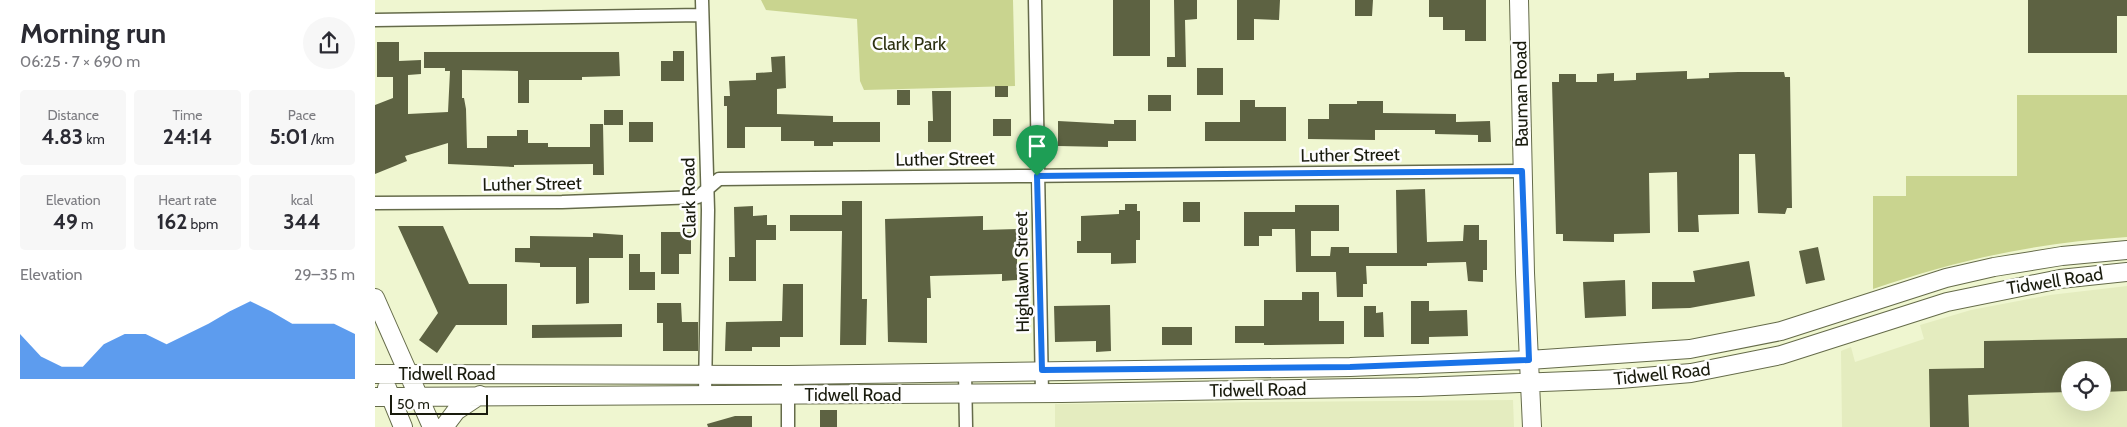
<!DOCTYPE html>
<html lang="en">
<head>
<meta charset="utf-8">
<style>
  :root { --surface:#fff; --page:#f7f7f7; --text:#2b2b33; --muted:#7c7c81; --accent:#1a73e8 }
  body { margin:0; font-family:Cabin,sans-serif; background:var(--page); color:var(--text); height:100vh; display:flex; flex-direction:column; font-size:19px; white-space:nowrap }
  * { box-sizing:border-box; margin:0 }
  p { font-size:16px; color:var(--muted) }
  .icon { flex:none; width:28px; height:28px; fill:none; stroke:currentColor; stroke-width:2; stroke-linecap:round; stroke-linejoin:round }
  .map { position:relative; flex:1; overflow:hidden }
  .side { display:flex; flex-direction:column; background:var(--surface); width:375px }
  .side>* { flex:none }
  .buttons { position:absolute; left:1686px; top:361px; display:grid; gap:10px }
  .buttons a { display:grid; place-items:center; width:50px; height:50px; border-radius:50%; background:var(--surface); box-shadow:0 5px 20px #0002; font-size:25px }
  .scale { position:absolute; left:15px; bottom:12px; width:98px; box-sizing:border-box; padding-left:5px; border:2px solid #191b0d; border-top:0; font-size:14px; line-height:18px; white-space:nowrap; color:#191b0d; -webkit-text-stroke:4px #fefefe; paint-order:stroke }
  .pin { position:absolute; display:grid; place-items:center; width:42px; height:42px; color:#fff; margin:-51px -21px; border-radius:50% 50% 50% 0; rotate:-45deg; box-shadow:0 0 5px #0007 }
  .pin .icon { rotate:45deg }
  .round { display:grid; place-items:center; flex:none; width:52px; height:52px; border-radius:26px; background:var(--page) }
  .headline { display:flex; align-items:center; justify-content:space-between; height:85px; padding:0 20px }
  h1 { font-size:28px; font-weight:700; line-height:38px }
  .stats { display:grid; grid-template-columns:repeat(3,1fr); gap:8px; height:85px; padding:5px 20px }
  .stats div { display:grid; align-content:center; border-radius:5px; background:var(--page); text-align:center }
  .stats b { font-size:21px; font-weight:700 }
  .stats small { font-size:14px; font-weight:400 }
  .stats p { font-size:14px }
  .chart { height:140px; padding:10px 20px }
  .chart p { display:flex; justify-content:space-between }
  .chart svg { width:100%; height:90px; margin-top:5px; fill:var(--accent); opacity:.7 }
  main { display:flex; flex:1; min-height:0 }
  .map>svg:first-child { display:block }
  .built { fill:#e4ecbf; fill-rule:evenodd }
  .green { fill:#c9d48f }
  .building { fill:#5d6242 }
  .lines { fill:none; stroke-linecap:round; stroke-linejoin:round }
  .street-casing { stroke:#656b4a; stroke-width:15 }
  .secondary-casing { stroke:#656b4a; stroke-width:20 }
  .street { stroke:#fff; stroke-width:12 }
  .secondary { stroke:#fff; stroke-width:18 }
  .route-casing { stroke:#fff; stroke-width:10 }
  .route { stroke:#1a73e8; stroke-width:6 }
  .labels { text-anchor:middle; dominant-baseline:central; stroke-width:5; stroke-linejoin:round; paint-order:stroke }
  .park-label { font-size:18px; fill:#2d3111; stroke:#fefefe }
  .street-label { font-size:18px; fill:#191b0d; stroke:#fefefe }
</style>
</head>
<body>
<main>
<section class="side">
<div class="headline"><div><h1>Morning run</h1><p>06:25 · 7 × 690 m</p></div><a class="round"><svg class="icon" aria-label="share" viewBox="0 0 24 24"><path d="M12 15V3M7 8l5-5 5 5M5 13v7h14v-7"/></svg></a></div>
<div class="stats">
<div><p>Distance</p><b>4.83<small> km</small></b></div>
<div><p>Time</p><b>24:14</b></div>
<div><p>Pace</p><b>5:01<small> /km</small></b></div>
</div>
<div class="stats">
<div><p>Elevation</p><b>49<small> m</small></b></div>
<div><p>Heart rate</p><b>162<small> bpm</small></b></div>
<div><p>kcal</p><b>344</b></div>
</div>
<div class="chart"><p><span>Elevation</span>29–35 m</p>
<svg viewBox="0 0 160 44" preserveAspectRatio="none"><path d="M0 44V22L10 33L20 38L30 38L40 27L50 22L60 22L70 27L80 22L90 17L100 11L110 6L120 11L130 17L140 17L150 17L160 22V44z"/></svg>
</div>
</section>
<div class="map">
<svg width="1752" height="427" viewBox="0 0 1752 427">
  <rect width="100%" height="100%" fill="#eff6d0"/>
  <path class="built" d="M1752 286V427H1467L1466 351 1476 347 1480 362 1549 339 1545 325 1596 310 1675 295ZM1695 370H1728V402H1695Z
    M1138 400 1139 427H680V404Z"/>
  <path class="green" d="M386 0H638L640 86 489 90 485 81 482 19 391 10Z
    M1642 95H1752V237C1660 243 1586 259 1498 289V196H1531V176H1642Z"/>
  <path class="building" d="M738 0H775V56H738Z
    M799 0H822V19L810 20 811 67H792V57H800Z
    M862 0H905L904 20 879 19V40H862Z
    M980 0H998L997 16H980Z
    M1054 0H1111V41H1090V30H1068V17H1054Z
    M1653 0H1752V16H1742V53H1653Z
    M2 42H24V61L46 60V74L33 75V114L73 112 75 71H70V68H49V52H244L245 76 207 77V80H154V103H143V71L87 70V98H89L91 109 92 148H112V136H142V130H153V143H173V147H215V124H228L229 175H218V164L139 165V167L73 164V143L30 156 32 161 0 174V105L18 98V77H2Z
    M298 51H309V81H286V61H298Z
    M410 56 411 88 402 89V114L458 116V122H505V142H458V146H439V141H406V127H370V148H352V106H349V96H355L354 81 381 80V73L397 72 396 57Z
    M822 68H848V95H822Z
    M1312 71V79L1334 78V73L1363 72H1409L1410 77H1415L1417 208H1412L1410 214 1383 213 1380 154H1364V214L1323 215 1324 232H1303L1302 172 1274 173 1275 233 1239 234V242L1188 241V234H1181L1177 82H1184V74H1201V82H1222V74L1239 73V81L1261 80V73Z
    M620 86H633V97H620Z
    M522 90H535V105H522Z
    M557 91H576V142H553V121H558Z
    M773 95H796V111H773Z
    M865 100H880V107H911V141H830V122H865Z
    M982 101H1008V113L1081 114V122L1115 121 1116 142H1103V135L1060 134V130H1000V140L933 139V119H954V104H982Z
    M229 110H248V125H229Z
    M618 119H636V136H618Z
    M739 120H761V141H733V147L683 146V121L739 124Z
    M254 122H278V142H254Z
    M1050 189 1052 242 1088 241 1089 225H1104V240H1112V270H1108V282L1093 281 1091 262 1052 263V266H991L992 284H988V297H962L961 272H921L920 229H897V236H884V246H869V212H920V205H964V231H936V256H955L956 247H974V253H1022L1021 190Z
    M467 201H487V299H492L491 345H465L467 231H415V215H467Z
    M808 202H825V222H808Z
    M750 204H762V211H765V240H761V263L736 264V253H702V241H706V216L744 214V210H750Z
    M378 206V216L392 215V225H401V240H381V281H354V257H360L359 207Z
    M608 216V230L642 229V280L627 281V274L555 276 556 298H552V343L513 342 510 219Z
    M23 226H68L94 284H132V325H81L62 353 44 340 63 313Z
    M286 232H316V254H304V274H286Z
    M218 233 248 235V258H214V303L201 304V267H165V263L140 262V248H155V236L218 237Z
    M1443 247 1450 280 1431 284 1424 251Z
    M254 254H265V272H280V290H254Z
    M1374 261 1380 296 1315 308 1277 309V282H1320L1318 271Z
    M1250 280 1251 316 1210 318 1208 282Z
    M408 284H428V337H405V347H377V351H350L351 322 407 321Z
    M927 292H944V321H969V344L889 345V343H860V326H889V300H927Z
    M1036 301H1054V311L1092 310 1093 336 1054 337V344H1036Z
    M282 303H306L307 322H323V351H288V323H282Z
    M735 305 736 351 721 352V341L680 342 679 306Z
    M989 306H1001V313L1008 312 1009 337H989Z
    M247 324V337L157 338V325Z
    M787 327H817V345H787Z
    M1752 338V391L1728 392V370H1695V392L1593 395 1594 427H1555L1554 369 1609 368V341Z
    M445 410H462V427H445Z
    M360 416H377V427H333L332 424Z"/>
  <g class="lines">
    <defs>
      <path id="street" d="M327 0 333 210 330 395
        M660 0 667 394
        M0 20 327 15
        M0 203 187 202 323 197 344 179 1147 171
        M590 371 591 427
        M413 427V375"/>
      <path id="secondary" d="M1144 0 1150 273 1157 427
        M0 298 57 427
        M0 374 413 375 975 367 1154 360 1315 349 1406 331 1571 278 1619 267 1687 256 1752 250
        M12 388 28 427
        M0 397 687 393 1044 387 1245 379 1316 373 1406 355 1572 302 1685 279 1752 272
        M69 427 81 411 105 395"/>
    </defs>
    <use href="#street" class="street-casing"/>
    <use href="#secondary" class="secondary-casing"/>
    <use href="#street" class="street"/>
    <use href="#secondary" class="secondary"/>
  </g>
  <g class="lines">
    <defs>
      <path id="route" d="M1147 171 1154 360 975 367 667 370 662 176Z"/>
    </defs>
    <use href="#route" class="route-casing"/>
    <use href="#route" class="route"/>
  </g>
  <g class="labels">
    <g class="park-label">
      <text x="534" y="44">Clark Park</text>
    </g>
    <g class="street-label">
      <text transform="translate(1146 94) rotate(-91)">Bauman Road</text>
      <text transform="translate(975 155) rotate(-1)">Luther Street</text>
      <text transform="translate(570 159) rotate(-1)">Luther Street</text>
      <text transform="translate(157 184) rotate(-1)">Luther Street</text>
      <text transform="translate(314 198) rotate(-91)">Clark Road</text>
      <text transform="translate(647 272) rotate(-91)">Highlawn Street</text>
      <text transform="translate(1680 281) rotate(-9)">Tidwell Road</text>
      <text x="72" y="374">Tidwell Road</text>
      <text transform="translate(1287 374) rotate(-6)">Tidwell Road</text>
      <text transform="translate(883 390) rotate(-1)">Tidwell Road</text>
      <text x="478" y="395">Tidwell Road</text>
    </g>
  </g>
</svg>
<div class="buttons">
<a><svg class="icon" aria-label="locate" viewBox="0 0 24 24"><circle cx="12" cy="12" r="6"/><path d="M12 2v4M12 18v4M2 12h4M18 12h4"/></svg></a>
</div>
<div class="scale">50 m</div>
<div class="pin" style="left:662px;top:176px;background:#1e9e55"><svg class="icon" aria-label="arrive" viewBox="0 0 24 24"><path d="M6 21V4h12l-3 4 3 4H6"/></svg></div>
</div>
</main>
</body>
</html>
